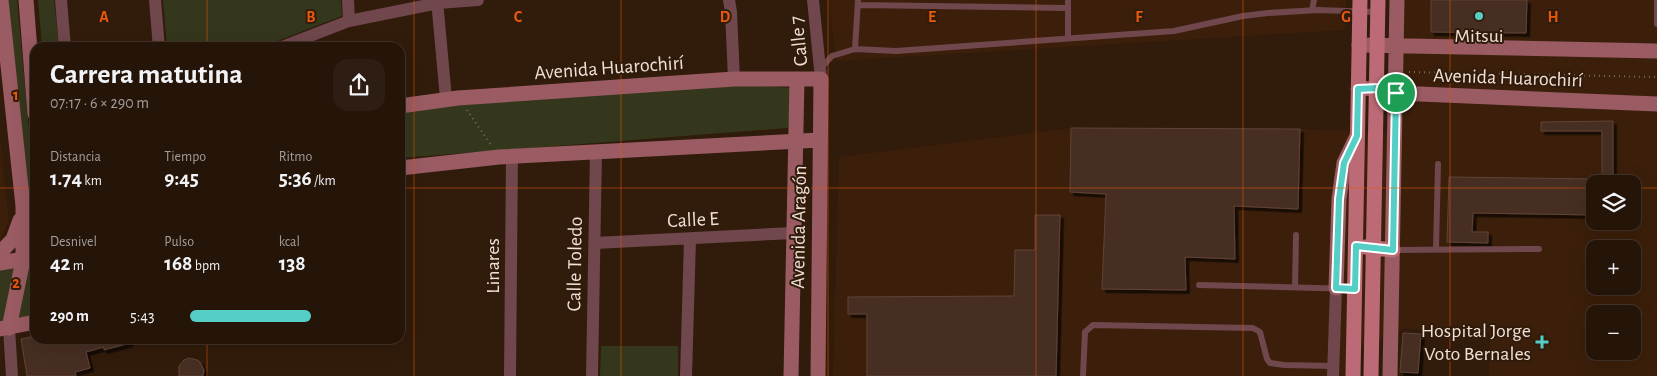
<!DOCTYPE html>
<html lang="es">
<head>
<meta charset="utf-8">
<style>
  :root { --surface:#251408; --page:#2d1d12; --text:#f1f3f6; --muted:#a39e9c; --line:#423329; --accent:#55cec5 }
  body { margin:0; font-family:"Alegreya Sans",sans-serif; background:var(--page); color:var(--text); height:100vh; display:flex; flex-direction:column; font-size:19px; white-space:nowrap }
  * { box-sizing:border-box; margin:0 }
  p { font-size:16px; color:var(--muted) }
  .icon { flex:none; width:28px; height:28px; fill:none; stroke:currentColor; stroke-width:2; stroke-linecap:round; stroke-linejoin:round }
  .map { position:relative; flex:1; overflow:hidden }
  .drawer { position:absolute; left:30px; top:42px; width:375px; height:302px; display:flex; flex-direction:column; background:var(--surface); border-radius:15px; box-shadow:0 5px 20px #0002,0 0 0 1px var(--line) }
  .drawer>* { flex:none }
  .fabs { position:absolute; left:1586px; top:175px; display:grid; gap:10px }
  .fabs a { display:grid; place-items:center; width:55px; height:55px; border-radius:10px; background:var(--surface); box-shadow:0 5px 20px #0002,0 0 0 1px var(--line); font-size:25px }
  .pin { position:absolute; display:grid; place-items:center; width:42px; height:42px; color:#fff; margin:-21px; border:2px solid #fff; border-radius:50%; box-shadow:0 1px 5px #0007 }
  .round { display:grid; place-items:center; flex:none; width:52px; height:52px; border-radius:15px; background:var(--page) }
  .head { display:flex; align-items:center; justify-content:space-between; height:85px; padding:0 20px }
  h1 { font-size:28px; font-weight:600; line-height:38px }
  .stats { display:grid; grid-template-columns:repeat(3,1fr); gap:8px; height:85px; padding:5px 20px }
  .stats div { display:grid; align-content:center }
  .stats b { font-size:21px; font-weight:600 }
  .stats small { font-size:14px; font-weight:400 }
  .stats p { font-size:14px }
  ul { padding:0 20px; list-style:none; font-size:16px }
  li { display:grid; grid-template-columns:80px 60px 1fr; align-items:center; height:38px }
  li i { height:12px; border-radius:6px; background:var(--accent) }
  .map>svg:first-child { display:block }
  .built { fill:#3b1f0a; fill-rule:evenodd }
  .green { fill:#34371b }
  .building { fill:#472d21; stroke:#604438; filter:url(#shadow) }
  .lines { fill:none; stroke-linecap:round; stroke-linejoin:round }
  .path { stroke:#7d695b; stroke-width:2; stroke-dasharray:1 4; stroke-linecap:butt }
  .lane { stroke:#6f474c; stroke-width:6 }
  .street { stroke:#6f474c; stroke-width:12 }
  .secondary { stroke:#9a5b63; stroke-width:15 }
  .primary { stroke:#bc6a75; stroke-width:15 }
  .route-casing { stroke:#fff; stroke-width:10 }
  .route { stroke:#55cec5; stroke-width:6 }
  .grid { fill:none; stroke:#e8590c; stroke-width:1; stroke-opacity:0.55 }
  .poi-dot { fill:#55cec5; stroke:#311b0b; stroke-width:2 }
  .labels { text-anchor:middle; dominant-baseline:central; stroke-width:4; stroke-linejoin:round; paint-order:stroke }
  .poi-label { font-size:20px; fill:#f0e0d6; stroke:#311b0b }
  .street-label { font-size:20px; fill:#f0e0d6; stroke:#311b0b }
  .grid-label { font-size:16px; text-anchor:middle; font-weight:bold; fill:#e8590c; stroke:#311b0b; stroke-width:4; stroke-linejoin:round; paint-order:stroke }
</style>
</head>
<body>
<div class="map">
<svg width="1657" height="376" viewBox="0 0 1657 376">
  <defs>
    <filter id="shadow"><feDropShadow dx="3.5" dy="3.5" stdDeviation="0" flood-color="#0009"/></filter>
  </defs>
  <rect width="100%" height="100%" fill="#311b0b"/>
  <path class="built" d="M828 0H1346L1345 30 837 61Z
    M1402 0H1657V376H1489L1490 333 1403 329 1360 348 1358 376H833L839 157 1071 128 1300 129 1398 133ZM1595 184H1632V221H1595ZM1595 249H1632V286H1595ZM1595 314H1632V351H1595Z
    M0 137 9 221 0 241Z"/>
  <path class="green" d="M7 0H17L35 193V250H31Z
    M38 0H54L59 47H42Z
    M163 0H341L342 16 262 47H167Z
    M731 84 793 88 788 128 400 158V113L449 106Z
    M35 266V313L18 320 0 322V270Z
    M601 346H678V376H600Z"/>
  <path class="building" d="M1431 0H1527L1526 33 1431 32Z
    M1613 121V184H1602V131H1541V122Z
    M1071 128 1300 129 1298 209 1234 206 1235 259 1185 257 1186 290 1102 289 1106 194 1070 192Z
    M1449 177 1595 179V215L1473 213 1472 232H1488V243L1447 242Z
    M1035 215H1060L1056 376H867V314H848V297L1014 296 1015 250H1035Z
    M1403 333 1421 334 1418 373 1400 372Z
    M35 336V340H129L130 343 104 350V347L86 352 90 368 75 372 76 376H27L21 339Z
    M189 358 197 360 200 362 204 370 203 376H179V366L184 360Z"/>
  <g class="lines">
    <path class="path" d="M1409 72 1657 77
      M467 110 491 145"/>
    <path class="lane" d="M1068 0V38
      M1657 0V24
      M858 5 1068 8
      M1312 10 1314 0
      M855 49 858 0
      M821 68 832 56 855 49 896 51 1174 31 1243 16 1268 13 1318 10 1377 12
      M1436 249 1438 164
      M1393 250 1539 249
      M1199 285 1355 289
      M1295 287 1296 235
      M1083 376 1085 332 1093 325 1253 328 1260 332 1267 359 1270 363 1284 365 1333 366"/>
    <path class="street" d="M61 0 65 48
      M155 0 159 48
      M348 0 349 21
      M437 0 446 99
      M729 0 731 12 734 79
      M813 0 821 79
      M279 48 349 21 438 3 478 0
      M595 243 794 233
      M9 328 12 376
      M510 376 512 157
      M592 376 596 152
      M686 376 690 239
      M1333 376 1336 288"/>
    <path class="secondary" d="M1 0 23 206V260L9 328
      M26 0 35 114
      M1359 45 1657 51
      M1358 89 1378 88 1396 93 1657 104
      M400 106 458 98 734 79H821L818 376
      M400 168 499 157 820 140
      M0 253 13 239 20 220
      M0 263 35 257
      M1336 288 1339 199 1344 163 1357 136
      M0 329 35 322
      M791 376 797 79
      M1390 376 1397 0"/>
    <path class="primary" d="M1365 247 1393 250
      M1353 376 1360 0
      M1371 376 1378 0"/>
  </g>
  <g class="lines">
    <defs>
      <path id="route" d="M1378 88 1396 93 1393 250 1356 246 1355 289 1336 288 1339 199 1344 163 1357 136 1358 89Z"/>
    </defs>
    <use href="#route" class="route-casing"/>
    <use href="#route" class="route"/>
  </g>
  <path class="grid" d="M207 0V48M414 0V376M621 0V376M828 0V376M1036 0V376M1243 0V376M1450 0V376M0 188H35M400 188H1595M1632 188H1657M207 340V376"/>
  <g class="poi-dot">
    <circle cx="1479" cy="16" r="5"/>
    <path d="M1539.5 334.5h5v5h5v5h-5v5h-5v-5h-5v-5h5z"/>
  </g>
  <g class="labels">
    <g class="poi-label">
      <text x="1479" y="36">Mitsui</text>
      <text x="1531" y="331" text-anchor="end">Hospital Jorge<tspan x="1531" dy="23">Voto Bernales</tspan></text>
    </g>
    <g class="street-label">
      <text transform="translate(799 41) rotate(-96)">Calle 7</text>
      <text transform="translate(609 68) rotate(-4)">Avenida Huarochirí</text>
      <text transform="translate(1508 78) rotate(2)">Avenida Huarochirí</text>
      <text transform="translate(693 220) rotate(-3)">Calle E</text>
      <text transform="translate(799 227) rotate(-89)">Avenida Aragón</text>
      <text transform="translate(575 264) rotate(-89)">Calle Toledo</text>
      <text transform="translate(493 266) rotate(-90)">Linares</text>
    </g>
  </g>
  <g class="grid-label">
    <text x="104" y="22">A</text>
    <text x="311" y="22">B</text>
    <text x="518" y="22">C</text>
    <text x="725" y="22">D</text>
    <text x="932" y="22">E</text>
    <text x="1139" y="22">F</text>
    <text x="1346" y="22">G</text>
    <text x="1553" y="22">H</text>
    <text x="16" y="100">1</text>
    <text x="16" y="288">2</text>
  </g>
</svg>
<div class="fabs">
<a><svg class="icon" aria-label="layers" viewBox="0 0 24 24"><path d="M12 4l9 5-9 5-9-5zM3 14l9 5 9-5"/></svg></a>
<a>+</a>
<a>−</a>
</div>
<div class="pin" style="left:1396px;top:93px;background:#1e9e55"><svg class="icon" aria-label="arrive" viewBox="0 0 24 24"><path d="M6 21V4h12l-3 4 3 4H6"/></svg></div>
<section class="drawer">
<div class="head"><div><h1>Carrera matutina</h1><p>07:17 · 6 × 290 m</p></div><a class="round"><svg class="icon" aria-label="share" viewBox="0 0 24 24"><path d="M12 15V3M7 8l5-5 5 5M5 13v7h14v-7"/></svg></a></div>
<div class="stats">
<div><p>Distancia</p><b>1.74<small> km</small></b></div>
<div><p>Tiempo</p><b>9:45</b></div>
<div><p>Ritmo</p><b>5:36<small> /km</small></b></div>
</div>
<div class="stats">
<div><p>Desnivel</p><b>42<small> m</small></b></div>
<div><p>Pulso</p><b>168<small> bpm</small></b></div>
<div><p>kcal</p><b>138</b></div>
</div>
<ul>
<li><b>290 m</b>5:43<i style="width:62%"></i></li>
</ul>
</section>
</div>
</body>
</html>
